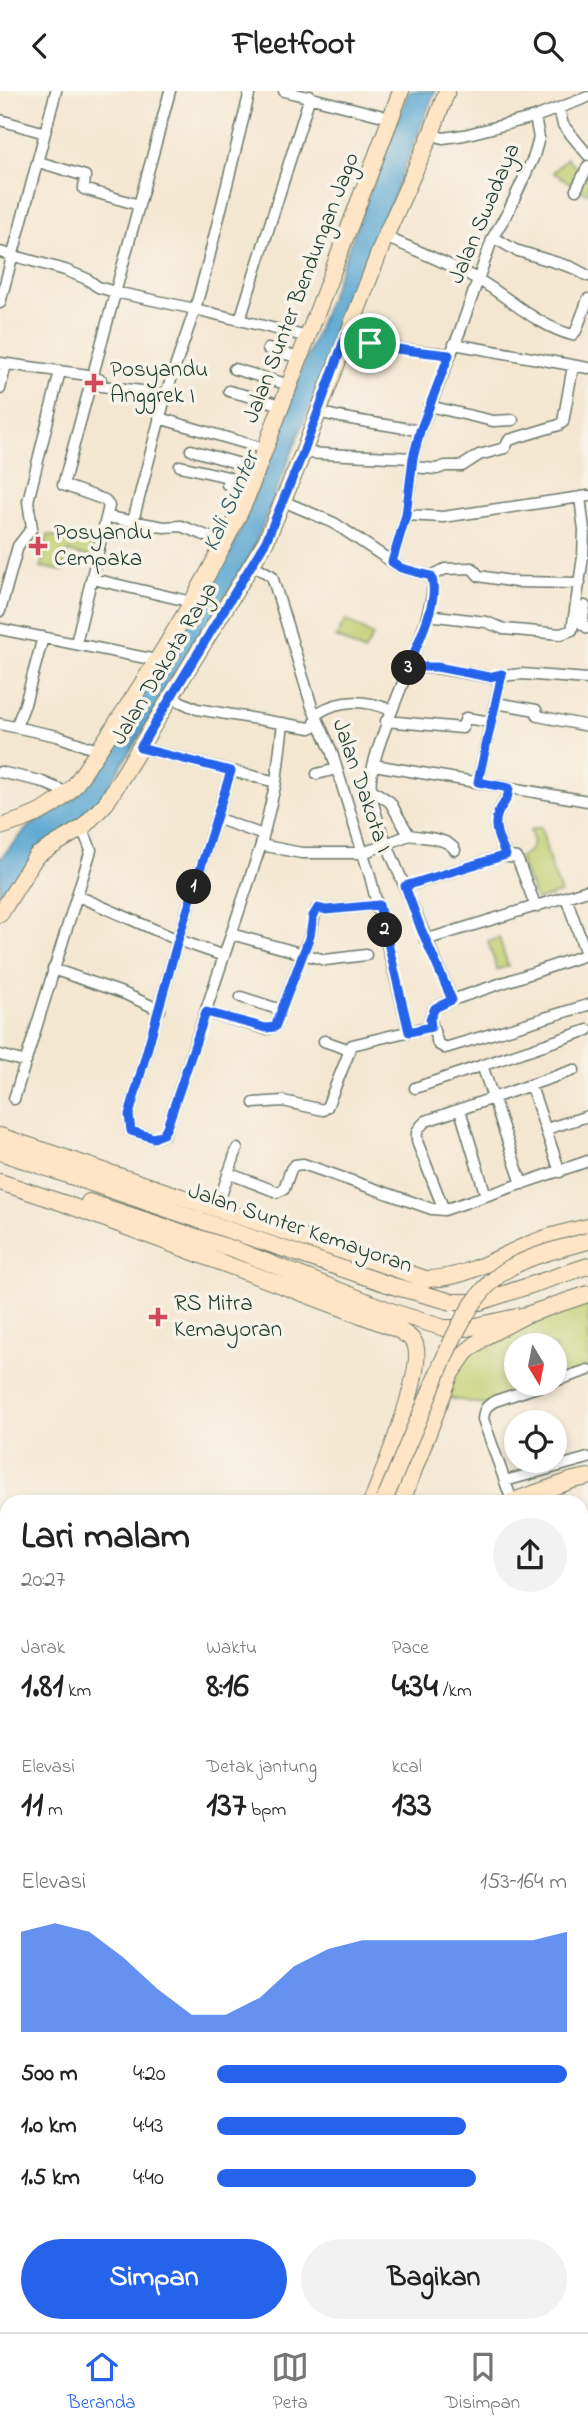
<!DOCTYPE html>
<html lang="id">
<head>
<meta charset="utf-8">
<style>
  :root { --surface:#fff; --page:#f2f2f2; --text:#222; --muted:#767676; --line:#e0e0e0; --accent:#2563eb }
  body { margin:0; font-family:"Indie Flower",sans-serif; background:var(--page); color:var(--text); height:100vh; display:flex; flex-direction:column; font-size:26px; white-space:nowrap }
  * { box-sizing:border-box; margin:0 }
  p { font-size:23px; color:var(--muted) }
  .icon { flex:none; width:38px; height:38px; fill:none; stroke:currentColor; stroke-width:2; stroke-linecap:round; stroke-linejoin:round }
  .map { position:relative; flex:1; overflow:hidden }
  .details { position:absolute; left:0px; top:1404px; width:588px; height:838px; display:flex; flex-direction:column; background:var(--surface); border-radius:21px 21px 0 0; box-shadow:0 4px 10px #0003 }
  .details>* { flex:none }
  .needle { width:46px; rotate:170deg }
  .controls { position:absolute; left:504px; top:1242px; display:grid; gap:14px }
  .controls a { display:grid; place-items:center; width:63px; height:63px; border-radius:50%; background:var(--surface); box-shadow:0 4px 10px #0003; font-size:35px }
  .pin { position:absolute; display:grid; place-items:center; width:60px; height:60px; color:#fff; margin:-30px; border:4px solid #fff; border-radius:50%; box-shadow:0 2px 7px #0007 }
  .km { position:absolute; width:35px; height:35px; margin:-18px; border-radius:50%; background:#222; color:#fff; font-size:19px; line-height:35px; text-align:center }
  .round { display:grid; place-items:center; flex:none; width:74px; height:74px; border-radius:37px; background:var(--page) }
  .headline { display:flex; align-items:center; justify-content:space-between; height:119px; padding:0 21px }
  h1 { font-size:38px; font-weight:700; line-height:52px }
  .stats { display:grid; grid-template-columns:repeat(3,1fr); gap:10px; height:119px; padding:7px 21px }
  .stats div { display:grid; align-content:center }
  .stats b { font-size:35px; font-weight:700 }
  .stats small { font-size:19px; font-weight:400 }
  .stats p { font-size:19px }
  .chart { height:196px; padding:14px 21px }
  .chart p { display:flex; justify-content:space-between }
  .chart svg { width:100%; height:126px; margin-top:7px; fill:var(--accent); opacity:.7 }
  .cta { display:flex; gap:14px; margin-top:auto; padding:14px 21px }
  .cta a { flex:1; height:80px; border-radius:42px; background:var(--accent); color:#fff; font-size:28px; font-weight:700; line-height:80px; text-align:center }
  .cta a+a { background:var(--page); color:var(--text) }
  ul { padding:0 21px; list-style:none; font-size:23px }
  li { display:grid; grid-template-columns:112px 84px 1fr; align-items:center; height:52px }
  li i { height:18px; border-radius:9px; background:var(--accent) }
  header { display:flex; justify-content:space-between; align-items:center; height:91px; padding:0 21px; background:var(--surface); font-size:32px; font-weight:700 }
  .tabs { display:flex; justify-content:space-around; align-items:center; height:98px; border-top:2px solid var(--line); background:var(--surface); font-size:19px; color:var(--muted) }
  .tabs a { display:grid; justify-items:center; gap:4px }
  .tabs .current { color:var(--accent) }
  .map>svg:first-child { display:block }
  .green { fill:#c1cf71; stroke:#708652; stroke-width:2 }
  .water { fill:#59a6d2; stroke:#3c7283; stroke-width:2 }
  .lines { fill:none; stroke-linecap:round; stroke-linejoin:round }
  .street-casing { stroke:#6a786b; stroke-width:13 }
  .secondary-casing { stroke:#6a786b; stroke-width:18 }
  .street { stroke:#fff; stroke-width:10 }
  .secondary { stroke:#fee5c5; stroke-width:16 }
  .secondary-bridge-casing { stroke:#6a786b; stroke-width:18; stroke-linecap:butt }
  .secondary-bridge { stroke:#fee5c5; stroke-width:16 }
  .route-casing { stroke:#fff; stroke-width:14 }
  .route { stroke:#2563eb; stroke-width:9 }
  .poi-dot { fill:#d1495b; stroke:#f7f3e8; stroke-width:2.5 }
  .labels { text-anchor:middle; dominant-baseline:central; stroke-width:7; stroke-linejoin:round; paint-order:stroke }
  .street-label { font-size:23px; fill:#1f3d34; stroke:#f7f3e8 }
  .poi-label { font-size:23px; fill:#1f3d34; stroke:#f7f3e8; text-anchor:start }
  .water-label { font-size:24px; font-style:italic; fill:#305c63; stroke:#f7f3e8 }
</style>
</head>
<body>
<header><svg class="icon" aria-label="back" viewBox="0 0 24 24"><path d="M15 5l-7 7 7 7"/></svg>Fleetfoot<svg class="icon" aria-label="search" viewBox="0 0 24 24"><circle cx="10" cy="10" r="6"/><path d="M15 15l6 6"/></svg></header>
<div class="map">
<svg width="588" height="2241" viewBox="0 0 588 2241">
  <rect width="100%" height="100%" fill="#f7f3e8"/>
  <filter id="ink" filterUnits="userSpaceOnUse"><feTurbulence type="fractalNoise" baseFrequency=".0143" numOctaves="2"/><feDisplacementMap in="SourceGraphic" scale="14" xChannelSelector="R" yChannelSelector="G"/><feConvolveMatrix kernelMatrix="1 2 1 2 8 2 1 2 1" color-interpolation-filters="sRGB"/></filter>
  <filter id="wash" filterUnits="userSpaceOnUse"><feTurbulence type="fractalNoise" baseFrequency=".00686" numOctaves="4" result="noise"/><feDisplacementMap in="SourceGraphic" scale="28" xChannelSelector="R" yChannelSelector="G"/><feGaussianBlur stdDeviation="1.57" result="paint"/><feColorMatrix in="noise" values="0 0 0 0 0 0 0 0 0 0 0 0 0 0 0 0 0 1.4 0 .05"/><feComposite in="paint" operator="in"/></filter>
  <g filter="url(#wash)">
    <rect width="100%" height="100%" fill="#f4e7d1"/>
    <path class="green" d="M567 67 579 79 588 80V103L553 81Z
      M48 444 99 456 96 467 68 461 63 480 41 476Z
      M346 529 373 545 364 561 336 546Z
      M541 736 551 776 561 802 536 809 519 767 531 758 533 749 530 739Z
      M499 847 508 875 497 879 488 850Z
      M588 1203V1280L555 1291V1255H516V1293H548L488 1314 442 1306 466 1261Z"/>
    <path class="water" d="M409 0H435L251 464 100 709 0 812V768L29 735 75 707 164 570 238 446Z
      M0 1671H7V1807L0 1810Z"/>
  </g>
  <g filter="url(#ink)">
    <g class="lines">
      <defs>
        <path id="street" d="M284 0 391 27
          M559 18 563 34 588 64
          M0 29 45 42
          M431 43 443 47 464 44 535 26 588 6
          M39 71 85 85 84 98 139 114
          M576 99 588 75
          M385 146C416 159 450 173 479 189 511 208 536 234 572 244L576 240 588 208
          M493 146 515 159 571 176 588 185
          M0 161 65 179 87 188 98 196 115 201 195 218 308 246
          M0 212 56 0
          M240 229 310 5
          M346 244 387 257 449 263
          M454 253 588 277
          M268 258 300 267
          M0 272 88 284 101 289V295L166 303
          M234 278 290 294
          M0 298 6 273
          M229 300 282 314
          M429 315 493 330 513 329
          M318 321C351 330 386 333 420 340
          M159 327 265 358
          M191 359 258 378
          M303 362 413 367
          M180 375 228 386 227 393 249 401
          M412 376 437 378 445 375H462L479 364 505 357 509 349 559 334 563 331 573 275
          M283 410 334 432 392 471 401 477 431 485C444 514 376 641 371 686 369 704 376 723 381 739L452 909
          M406 424 443 426 588 405
          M108 426 164 436 181 435 225 452
          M133 430 166 303 195 218 206 179 250 0
          M392 471 406 424 413 367 420 340 460 240 493 146 509 119 534 65 539 47 535 26
          M253 474 272 485 312 616 331 659 370 785 409 941
          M431 485 445 478 472 477 479 485 516 491 580 492
          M93 488 192 511
          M585 515 582 533 588 537
          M0 520 18 455 32 437 28 410 60 280
          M428 524 486 531 504 538 561 543 572 539 583 466 584 439 580 406
          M0 538 156 569
          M76 552 109 415 105 409 63 394 170 0
          M408 576 437 577 489 586 522 583 588 588
          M170 606 197 618 310 637 314 635 318 622C342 607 366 609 391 619
          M496 612 536 619 538 625 588 635
          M386 630 462 637 466 627 491 631 502 583
          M0 633 57 645 97 659
          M16 636 25 613 43 546
          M140 657 276 691
          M374 674 588 710
          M231 680 178 849 129 1024 131 1040 154 1047 164 1043 167 1036 261 754 276 691 283 632
          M0 681 40 690 68 702
          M317 683 336 678
          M478 691 491 631
          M216 727 263 744
          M409 744C423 747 447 746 455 759
          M261 754 301 762H363L409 744 390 711 372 699
          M506 764C500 752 492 736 498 722 503 710 508 710 509 697
          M406 795 502 765 517 767 536 816
          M78 805 178 849 224 865
          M566 806 586 863
          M231 843 325 869 366 864
          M425 849 588 799
          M588 863 452 909 435 917 430 927 438 953 445 957 588 914
          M53 878 125 903 160 919
          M241 906 281 919
          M206 921 266 938 275 936 310 844 316 819 318 817 326 819 378 814
          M324 950 350 959
          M0 964 26 971
          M482 974 522 1093
          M531 995 560 1081
          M415 997 588 939
          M14 1008 91 759 82 737
          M254 1012 283 1010 323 1019 327 1016 352 954 431 935
          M460 1019 486 1105
          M546 1038 588 1025
          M228 1082 277 1101 284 1098 291 1078 295 1074 303 1073 432 1118 444 1119 588 1070
          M216 1119 237 1058
          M444 1119 418 1053C415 1042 417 1038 426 1030L574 979
          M555 1290 588 1279
          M505 1390 588 1367
          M512 1410 483 1328C484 1318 486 1315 495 1310L546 1293
          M581 1533 588 1530
          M581 1539 588 1547
          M0 1570 7 1569
          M0 1976 7 1973
          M581 1982 588 1988
          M0 2022 7 2040
          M581 2030 588 2033
          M581 2090 588 2070
          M581 2130 588 2133
          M581 2162 588 2165
          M581 2231 588 2233
          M79 2235 81 2241"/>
        <path id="secondary" d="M0 736C29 727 54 719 75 694 137 603 199 508 246 408L401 0
          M0 823 36 765 82 737 106 712 266 450 303 362 385 146 431 43 447 0
          M0 1045 426 1188C467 1188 498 1165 535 1151 552 1144 570 1140 588 1136
          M0 1061 393 1195 452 1211H480L588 1175
          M0 1091 63 1112 382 1232C392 1236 407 1241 414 1251 428 1274 382 1383 372 1410
          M89 1111 236 1159 396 1222 444 1237H467L526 1224
          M402 1410 451 1282 466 1261 486 1245 526 1224 588 1203
          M513 1410 573 1389 588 1386
          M0 1605 7 1606
          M0 1650 7 1651
          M0 1818 7 1815
          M0 1831 7 1829
          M444 2235 446 2241
          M464 2235 466 2241
          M187 2241 204 2235
          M241 2241 258 2235"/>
      </defs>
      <use href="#street" class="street-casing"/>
      <use href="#secondary" class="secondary-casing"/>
      <use href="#street" class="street"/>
      <use href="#secondary" class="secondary"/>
      <defs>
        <path id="secondary-bridge" d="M384 1410C397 1379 410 1347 424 1316 443 1270 466 1201 511 1176 536 1163 562 1157 588 1150"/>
      </defs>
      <use href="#secondary-bridge" class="secondary-bridge-casing"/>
      <use href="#secondary-bridge" class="secondary-bridge"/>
    </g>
  </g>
  <g class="lines" filter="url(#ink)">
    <defs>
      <path id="route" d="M346 244 387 257 449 264 420 340 413 367 406 424 392 471 401 477 431 485C441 508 417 553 408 576H437L489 586 502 583 478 691 509 697C508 710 504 710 498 722 492 736 500 752 506 764L405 795 421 838 452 909 435 917 430 928 431 936 409 941 379 814 326 819 318 817 313 825 310 845 275 936 266 937 206 921 167 1036 163 1043 154 1047 131 1040 129 1024 178 849 231 680 140 657 266 450 303 362Z"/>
    </defs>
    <use href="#route" class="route-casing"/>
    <use href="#route" class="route"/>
  </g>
  <g class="poi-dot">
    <path d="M90.5 281.5h7v7h7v7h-7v7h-7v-7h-7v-7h7z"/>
    <path d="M34.5 444.5h7v7h7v7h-7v7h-7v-7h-7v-7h7z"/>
    <path d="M154.5 1215.5h7v7h7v7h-7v7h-7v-7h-7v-7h7z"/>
  </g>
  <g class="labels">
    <g class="street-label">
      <text transform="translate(485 123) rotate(-67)">Jalan Swadaya</text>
      <text transform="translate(302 197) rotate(-69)">Jalan Sunter Bendungan Jago</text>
      <text transform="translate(165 573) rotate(-59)">Jalan Dakota Raya</text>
      <text transform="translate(361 695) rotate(71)">Jalan Dakota I</text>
      <text transform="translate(300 1138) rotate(19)">Jalan Sunter Kemayoran</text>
    </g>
    <g class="poi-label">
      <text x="110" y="279">Posyandu<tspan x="110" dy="26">Anggrek I</tspan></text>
      <text x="54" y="442">Posyandu<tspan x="54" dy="26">Cempaka</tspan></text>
      <text x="174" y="1213">RS Mitra<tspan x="174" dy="26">Kemayoran</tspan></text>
    </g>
    <g class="water-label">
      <text transform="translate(232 411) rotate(-66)">Kali Sunter</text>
    </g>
  </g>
</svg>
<div class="controls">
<a><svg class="needle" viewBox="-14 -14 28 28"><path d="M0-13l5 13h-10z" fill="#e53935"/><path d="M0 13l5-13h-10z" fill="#767676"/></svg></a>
<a><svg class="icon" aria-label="locate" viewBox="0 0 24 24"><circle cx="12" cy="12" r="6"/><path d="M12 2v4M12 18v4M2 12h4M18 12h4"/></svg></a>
</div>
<div class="pin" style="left:370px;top:252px;background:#1e9e55"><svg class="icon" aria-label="arrive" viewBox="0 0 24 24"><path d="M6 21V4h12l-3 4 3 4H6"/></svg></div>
<b class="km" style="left:194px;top:796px">1</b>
<b class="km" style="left:385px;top:839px">2</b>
<b class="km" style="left:409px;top:577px">3</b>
<section class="details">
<div class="headline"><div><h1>Lari malam</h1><p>20:27</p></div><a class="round"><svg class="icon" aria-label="share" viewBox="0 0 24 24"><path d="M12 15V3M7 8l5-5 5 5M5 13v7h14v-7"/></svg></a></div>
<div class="stats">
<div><p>Jarak</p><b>1.81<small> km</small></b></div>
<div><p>Waktu</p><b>8:16</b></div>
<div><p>Pace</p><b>4:34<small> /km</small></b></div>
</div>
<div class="stats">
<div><p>Elevasi</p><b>11<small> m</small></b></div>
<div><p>Detak jantung</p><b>137<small> bpm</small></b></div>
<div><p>kcal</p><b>133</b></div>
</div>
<div class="chart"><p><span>Elevasi</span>153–164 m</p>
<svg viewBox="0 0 160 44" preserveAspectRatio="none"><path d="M0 44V9L10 6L20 9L30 18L40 29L50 38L60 38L70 32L80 21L90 15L100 12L110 12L120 12L130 12L140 12L150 12L160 9V44z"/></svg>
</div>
<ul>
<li><b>500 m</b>4:20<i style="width:100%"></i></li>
<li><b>1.0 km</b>4:43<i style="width:71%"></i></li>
<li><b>1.5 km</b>4:40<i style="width:74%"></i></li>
</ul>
<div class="cta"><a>Simpan</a><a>Bagikan</a></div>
</section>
</div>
<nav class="tabs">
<a class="current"><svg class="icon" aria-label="home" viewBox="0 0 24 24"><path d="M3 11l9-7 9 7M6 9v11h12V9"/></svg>Beranda</a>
<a><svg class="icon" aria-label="map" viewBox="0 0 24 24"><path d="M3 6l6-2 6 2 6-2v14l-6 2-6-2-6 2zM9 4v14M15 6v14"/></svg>Peta</a>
<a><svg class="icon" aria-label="saved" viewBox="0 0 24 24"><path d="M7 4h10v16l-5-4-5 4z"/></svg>Disimpan</a>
</nav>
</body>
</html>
